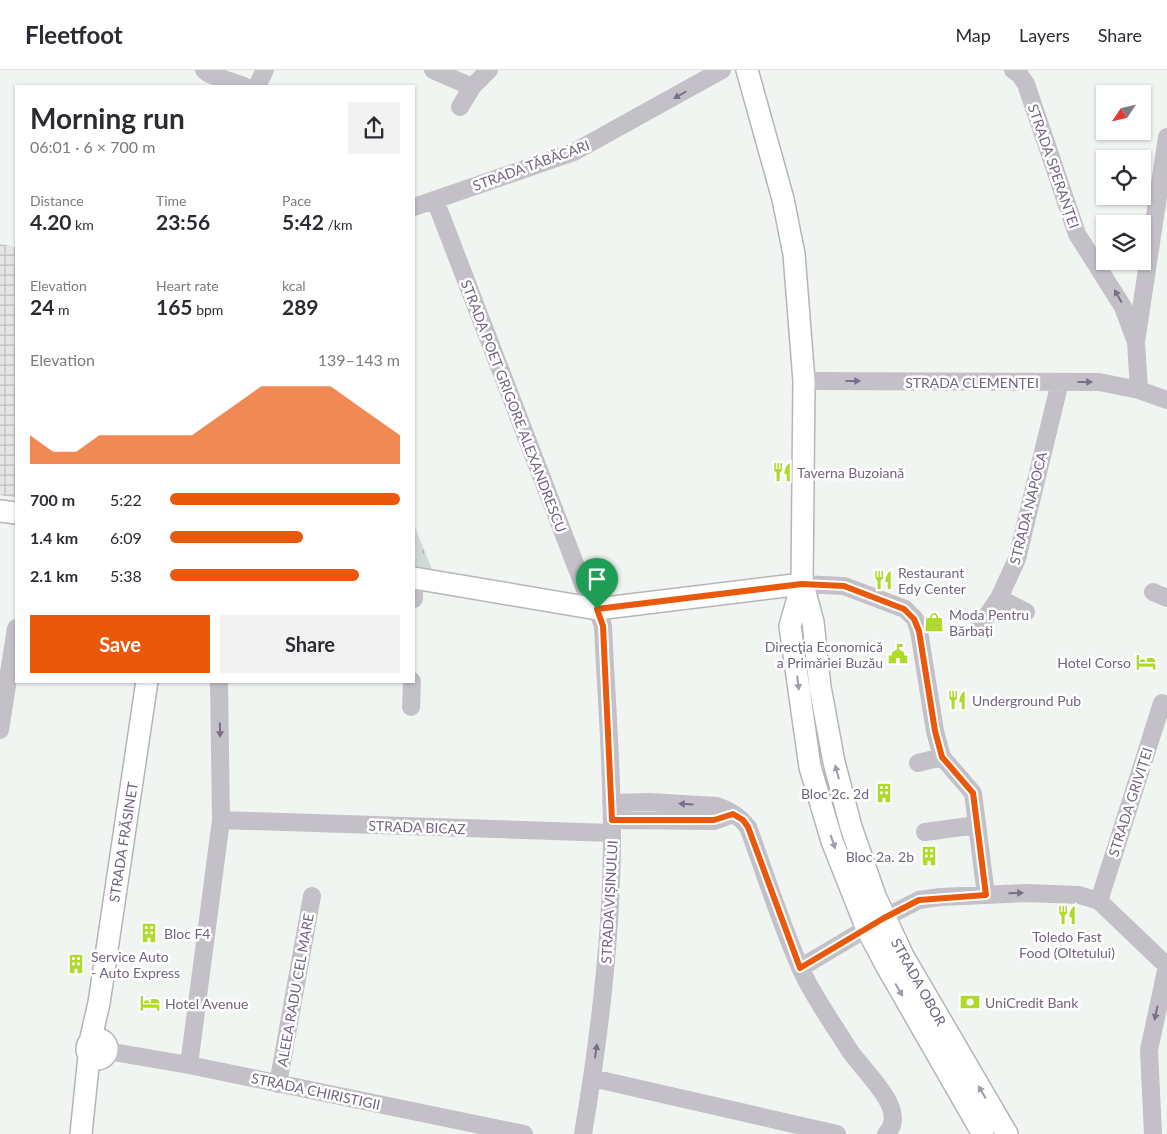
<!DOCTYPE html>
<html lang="en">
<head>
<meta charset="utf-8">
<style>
  :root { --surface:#fff; --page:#f2f2f3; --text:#2b2b33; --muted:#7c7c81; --line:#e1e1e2; --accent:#ea580c }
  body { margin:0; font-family:Lato,sans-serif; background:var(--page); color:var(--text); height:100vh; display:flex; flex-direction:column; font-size:19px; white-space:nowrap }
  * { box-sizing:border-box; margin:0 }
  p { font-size:16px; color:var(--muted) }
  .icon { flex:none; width:28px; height:28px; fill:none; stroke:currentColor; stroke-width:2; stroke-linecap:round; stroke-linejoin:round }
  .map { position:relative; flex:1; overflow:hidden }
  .details { position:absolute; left:15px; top:15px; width:400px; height:598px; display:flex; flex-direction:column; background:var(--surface); border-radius:0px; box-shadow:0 1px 4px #0004 }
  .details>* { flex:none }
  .needle { width:32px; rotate:235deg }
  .controls { position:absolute; left:1096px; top:15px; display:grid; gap:10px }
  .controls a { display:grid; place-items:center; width:55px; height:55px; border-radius:0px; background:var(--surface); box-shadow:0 1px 4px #0004; font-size:25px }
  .pin { position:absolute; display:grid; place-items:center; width:42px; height:42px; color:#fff; margin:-51px -21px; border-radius:50% 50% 50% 0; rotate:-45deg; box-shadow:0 0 5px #0007 }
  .pin .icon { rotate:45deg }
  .round { display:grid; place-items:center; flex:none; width:52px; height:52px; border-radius:0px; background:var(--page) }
  .summary { display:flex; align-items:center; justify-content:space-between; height:85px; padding:0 15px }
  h1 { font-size:28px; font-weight:700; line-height:38px }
  .stats { display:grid; grid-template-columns:repeat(3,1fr); gap:8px; height:85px; padding:5px 15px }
  .stats div { display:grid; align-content:center }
  .stats b { font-size:21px; font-weight:700 }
  .stats small { font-size:14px; font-weight:400 }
  .stats p { font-size:14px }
  .chart { height:140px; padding:10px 15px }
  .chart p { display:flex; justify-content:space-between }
  .chart svg { width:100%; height:90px; margin-top:5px; fill:var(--accent); opacity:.7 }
  .cta { display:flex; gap:10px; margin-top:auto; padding:10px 15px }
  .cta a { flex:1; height:58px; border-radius:0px; background:var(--accent); color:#fff; font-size:20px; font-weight:700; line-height:58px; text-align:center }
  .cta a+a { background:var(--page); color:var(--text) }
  ul { padding:0 15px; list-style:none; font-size:16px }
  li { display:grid; grid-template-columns:80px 60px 1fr; align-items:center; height:38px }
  li i { height:12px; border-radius:6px; background:var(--accent) }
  header { display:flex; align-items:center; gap:30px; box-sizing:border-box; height:70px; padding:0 25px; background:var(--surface); border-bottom:1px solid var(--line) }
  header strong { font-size:24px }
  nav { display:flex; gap:28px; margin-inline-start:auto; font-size:18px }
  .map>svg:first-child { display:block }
  .industrial { fill:url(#industrial-grid) }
  .grass { fill:url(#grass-tufts) }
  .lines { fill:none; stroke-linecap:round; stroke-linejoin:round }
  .major-casing { stroke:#b7b3bb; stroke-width:24 }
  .minor { stroke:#c3c0c7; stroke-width:18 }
  .major { stroke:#fff; stroke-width:21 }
  .oneway { fill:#7a6e88 }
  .oneway2 { fill:#a39bad }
  .route-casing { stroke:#fff; stroke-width:10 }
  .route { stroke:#ea580c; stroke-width:6 }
  .labels { text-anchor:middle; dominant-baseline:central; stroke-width:5; stroke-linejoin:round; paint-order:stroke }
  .street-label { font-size:14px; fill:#726581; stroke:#fff }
  .poi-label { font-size:14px; fill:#726581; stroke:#fff; text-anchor:start }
</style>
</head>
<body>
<header>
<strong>Fleetfoot</strong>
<nav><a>Map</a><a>Layers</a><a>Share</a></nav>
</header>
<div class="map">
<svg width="1167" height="1064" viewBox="0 0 1167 1064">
  <defs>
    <pattern id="industrial-grid" width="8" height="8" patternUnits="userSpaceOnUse" patternTransform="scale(1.25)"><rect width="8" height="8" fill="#e4e6e5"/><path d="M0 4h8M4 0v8" fill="none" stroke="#bdbebf"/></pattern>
    <pattern id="grass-tufts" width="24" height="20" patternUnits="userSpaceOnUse" patternTransform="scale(1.25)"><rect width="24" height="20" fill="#d1dad7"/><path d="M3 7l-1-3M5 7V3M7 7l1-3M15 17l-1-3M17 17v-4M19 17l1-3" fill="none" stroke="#aeb4b4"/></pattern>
  </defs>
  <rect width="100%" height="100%" fill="#f1f5f2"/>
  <path class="industrial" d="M0 174 16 177V428L0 425Z"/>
  <path class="grass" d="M414 455 434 504 414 500Z"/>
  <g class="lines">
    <defs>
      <path id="major" d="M747 0 783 129 794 184 804 311 802 514 790 556 810 697 832 771 867 859 886 895 983 1064
        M0 441 16 443
        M414 508 597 539 802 514
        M803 515 813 552 820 617 834 692 851 757 875 826 903 886 1007 1064
        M87 979a10 10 0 1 1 20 0a10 10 0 1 1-20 0Z
        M90 972 99 933 147 611
        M81 1064 89 986"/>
    </defs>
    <use href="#major" class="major-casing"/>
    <path class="minor" d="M204 0 209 4 244 16
      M433 0 472 17
      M1013 0 1019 4 1026 14 1077 164 1123 237 1136 272
      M257 16 265 0
      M460 37 472 17 489 0
      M435 130 584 517 597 539 603 556C606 625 612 694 612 764 612 865 600 964 583 1064
      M414 137 574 82 722 0
      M804 311 1099 312 1139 320 1167 330
      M1139 320 1136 272 1167 67
      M802 514 844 516 905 539 915 549 919 561 935 661 942 687 973 723 986 825
      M1153 522 1167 528
      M999 528 1026 542
      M414 529V508
      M979 557 999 528 1017 489 1060 312
      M411 637 412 611
      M0 660 16 558
      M918 693 942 687
      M611 733 649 732 717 736C730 740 740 747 748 757 765 803 780 852 800 897 812 925 832 952 848 978 861 1000 911 1040 886 1064
      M221 750 612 763
      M612 750 714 751 733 744
      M925 762 977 755
      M1099 831 1162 633
      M800 898 884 848 919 830 940 827 1026 823 1079 825 1099 831 1167 896
      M107 981 189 995 524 1064
      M189 995 221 750 219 611
      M592 1008 837 1064
      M278 1014 312 826
      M1153 1064 1149 980 1167 896"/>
    <use href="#major" class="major"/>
  </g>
  <defs><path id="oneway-solid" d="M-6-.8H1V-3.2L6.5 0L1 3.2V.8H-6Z" transform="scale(1.25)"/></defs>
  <g class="oneway">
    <use href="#oneway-solid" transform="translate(680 25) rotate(150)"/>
    <use href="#oneway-solid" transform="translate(1118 226) rotate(-119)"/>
    <use href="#oneway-solid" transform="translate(853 311)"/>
    <use href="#oneway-solid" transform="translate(1085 312)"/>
    <use href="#oneway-solid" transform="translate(220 660) rotate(89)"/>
    <use href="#oneway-solid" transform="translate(686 734) rotate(-177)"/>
    <use href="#oneway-solid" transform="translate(1016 823) rotate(-2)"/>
    <use href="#oneway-solid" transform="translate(1156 943) rotate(102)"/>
    <use href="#oneway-solid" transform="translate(596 981) rotate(-82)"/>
  </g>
  <g class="oneway2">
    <use href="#oneway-solid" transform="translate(798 613) rotate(83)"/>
    <use href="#oneway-solid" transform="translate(837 702) rotate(-105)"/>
    <use href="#oneway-solid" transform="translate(833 772) rotate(71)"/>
    <use href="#oneway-solid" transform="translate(899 920) rotate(60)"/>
    <use href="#oneway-solid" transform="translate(982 1022) rotate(-120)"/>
  </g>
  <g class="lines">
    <defs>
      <path id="route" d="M802 514 844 516 904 539 914 549 919 561 935 661 942 687 973 723 986 825 919 830 884 848 800 898 748 757 743 750 733 744 714 750H612L603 556 597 539Z"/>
    </defs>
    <use href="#route" class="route-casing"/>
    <use href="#route" class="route"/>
  </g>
  <defs>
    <symbol id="restaurant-bare" viewBox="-9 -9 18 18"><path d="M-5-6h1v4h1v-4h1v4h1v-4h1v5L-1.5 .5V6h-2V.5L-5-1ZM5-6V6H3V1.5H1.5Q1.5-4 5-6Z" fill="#aeda2c" stroke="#fff" stroke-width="2.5" paint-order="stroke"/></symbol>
    <symbol id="shop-bare" viewBox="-9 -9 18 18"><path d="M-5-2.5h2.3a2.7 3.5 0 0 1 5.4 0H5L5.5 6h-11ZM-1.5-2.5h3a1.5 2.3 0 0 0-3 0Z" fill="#aeda2c" stroke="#fff" stroke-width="2.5" paint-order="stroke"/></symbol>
    <symbol id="civic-bare" viewBox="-9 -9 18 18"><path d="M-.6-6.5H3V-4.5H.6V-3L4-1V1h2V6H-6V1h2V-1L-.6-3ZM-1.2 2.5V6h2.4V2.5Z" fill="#aeda2c" stroke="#fff" stroke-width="2.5" paint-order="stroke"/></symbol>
    <symbol id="hotel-bare" viewBox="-9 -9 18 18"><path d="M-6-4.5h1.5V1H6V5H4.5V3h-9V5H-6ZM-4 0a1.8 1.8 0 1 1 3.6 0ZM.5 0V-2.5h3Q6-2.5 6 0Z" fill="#aeda2c" stroke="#fff" stroke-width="2.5" paint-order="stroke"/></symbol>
    <symbol id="building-bare" viewBox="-9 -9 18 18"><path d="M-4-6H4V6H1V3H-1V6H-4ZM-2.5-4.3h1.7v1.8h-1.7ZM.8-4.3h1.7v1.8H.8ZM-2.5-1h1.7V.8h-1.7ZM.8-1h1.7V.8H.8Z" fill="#aeda2c" stroke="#fff" stroke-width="2.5" paint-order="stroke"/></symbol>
    <symbol id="bank-bare" viewBox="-9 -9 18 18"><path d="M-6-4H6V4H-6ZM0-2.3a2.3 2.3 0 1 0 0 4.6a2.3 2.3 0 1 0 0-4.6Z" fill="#aeda2c" stroke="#fff" stroke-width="2.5" paint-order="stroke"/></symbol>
  </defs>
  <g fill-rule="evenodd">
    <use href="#restaurant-bare" x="768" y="388" width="28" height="28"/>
    <use href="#restaurant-bare" x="869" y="496" width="28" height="28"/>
    <use href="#shop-bare" x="920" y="538" width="28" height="28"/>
    <use href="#civic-bare" x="884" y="570" width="28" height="28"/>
    <use href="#hotel-bare" x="1132" y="578" width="28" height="28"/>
    <use href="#restaurant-bare" x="943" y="616" width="28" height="28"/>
    <use href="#building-bare" x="870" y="709" width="28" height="28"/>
    <use href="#building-bare" x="915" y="772" width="28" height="28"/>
    <use href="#restaurant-bare" x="1053" y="831" width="28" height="28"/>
    <use href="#building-bare" x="135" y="849" width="28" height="28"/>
    <use href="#building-bare" x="62" y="880" width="28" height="28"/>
    <use href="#bank-bare" x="956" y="918" width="28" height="28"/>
    <use href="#hotel-bare" x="136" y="919" width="28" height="28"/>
  </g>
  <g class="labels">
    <g class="street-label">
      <text transform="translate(531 95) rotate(-20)">STRADA TĂBĂCARI</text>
      <text transform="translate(1054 96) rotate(71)">STRADA SPERANȚEI</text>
      <text x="972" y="312">STRADA CLEMENȚEI</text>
      <text transform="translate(514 336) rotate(69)">STRADA POET GRIGORE ALEXANDRESCU</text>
      <text transform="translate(1028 438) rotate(-76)">STRADA NAPOCA</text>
      <text transform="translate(1130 732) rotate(-72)">STRADA GRIVIȚEI</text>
      <text transform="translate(417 757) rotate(2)">STRADA BICAZ</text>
      <text transform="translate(123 772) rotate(-81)">STRADA FRĂSINET</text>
      <text transform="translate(609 832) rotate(-87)">STRADA VIȘINULUI</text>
      <text transform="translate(919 912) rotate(61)">STRADA OBOR</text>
      <text transform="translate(295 920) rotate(-80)">ALEEA RADU CEL MARE</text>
      <text transform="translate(316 1021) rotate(12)">STRADA CHIRISTIGII</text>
    </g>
    <g class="poi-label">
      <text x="797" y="402">Taverna Buzoiană</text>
      <text x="898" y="502">Restaurant<tspan x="898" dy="16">Edy Center</tspan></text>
      <text x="949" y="544">Moda Pentru<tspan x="949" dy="16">Bărbați</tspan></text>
      <text x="883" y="576" text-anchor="end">Direcţia Economică<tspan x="883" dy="16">a Primăriei Buzău</tspan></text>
      <text x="1131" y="592" text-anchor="end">Hotel Corso</text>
      <text x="972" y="630">Underground Pub</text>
      <text x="869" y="723" text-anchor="end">Bloc 2c. 2d</text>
      <text x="914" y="786" text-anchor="end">Bloc 2a. 2b</text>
      <text x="164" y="863">Bloc F4</text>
      <text x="1067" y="866" text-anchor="middle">Toledo Fast<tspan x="1067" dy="16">Food (Oltetului)</tspan></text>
      <text x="91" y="886">Service Auto<tspan x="91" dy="16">- Auto Express</tspan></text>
      <text x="985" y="932">UniCredit Bank</text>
      <text x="165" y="933">Hotel Avenue</text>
    </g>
  </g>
</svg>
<div class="controls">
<a><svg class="needle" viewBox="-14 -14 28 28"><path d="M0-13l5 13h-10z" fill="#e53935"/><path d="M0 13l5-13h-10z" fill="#7c7c81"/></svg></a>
<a><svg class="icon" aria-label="locate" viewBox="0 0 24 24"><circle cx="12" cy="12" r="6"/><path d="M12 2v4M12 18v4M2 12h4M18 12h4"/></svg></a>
<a><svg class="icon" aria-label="layers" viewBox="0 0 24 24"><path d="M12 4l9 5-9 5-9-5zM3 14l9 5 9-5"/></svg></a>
</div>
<div class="pin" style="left:597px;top:539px;background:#1e9e55"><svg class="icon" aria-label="arrive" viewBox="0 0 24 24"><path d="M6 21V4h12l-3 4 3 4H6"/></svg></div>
<section class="details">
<div class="summary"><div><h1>Morning run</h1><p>06:01 · 6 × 700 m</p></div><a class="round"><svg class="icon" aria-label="share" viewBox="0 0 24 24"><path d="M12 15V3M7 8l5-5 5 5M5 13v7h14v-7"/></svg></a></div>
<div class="stats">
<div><p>Distance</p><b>4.20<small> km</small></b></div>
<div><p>Time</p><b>23:56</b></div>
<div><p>Pace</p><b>5:42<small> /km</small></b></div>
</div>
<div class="stats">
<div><p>Elevation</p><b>24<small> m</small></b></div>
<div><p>Heart rate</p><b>165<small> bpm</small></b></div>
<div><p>kcal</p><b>289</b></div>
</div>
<div class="chart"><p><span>Elevation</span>139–143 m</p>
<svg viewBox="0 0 160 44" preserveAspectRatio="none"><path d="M0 44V30L10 38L20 38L30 30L40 30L50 30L60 30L70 30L80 22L90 14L100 6L110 6L120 6L130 6L140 14L150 22L160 30V44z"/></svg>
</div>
<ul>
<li><b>700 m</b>5:22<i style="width:100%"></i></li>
<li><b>1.4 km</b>6:09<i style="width:58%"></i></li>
<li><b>2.1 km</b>5:38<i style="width:82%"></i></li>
</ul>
<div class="cta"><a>Save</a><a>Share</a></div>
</section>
</div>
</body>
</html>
